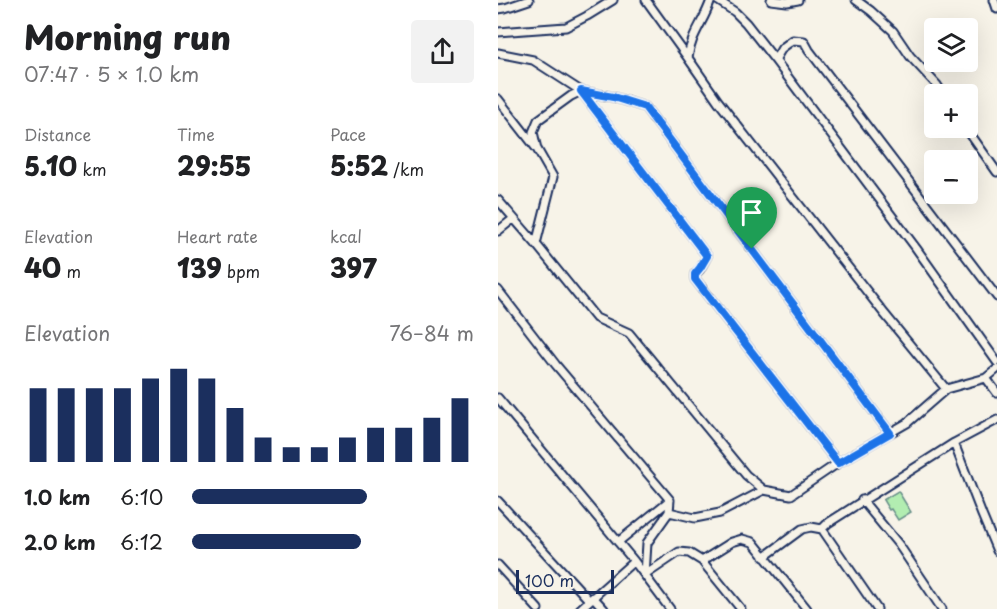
<!DOCTYPE html>
<html lang="en">
<head>
<meta charset="utf-8">
<style>
  :root { --surface:#fff; --page:#f2f2f2; --text:#202124; --muted:#757577; --accent:#1b2f5e }
  body { margin:0; font-family:"Playpen Sans",sans-serif; background:var(--page); color:var(--text); height:100vh; display:flex; flex-direction:column; font-size:22px; white-space:nowrap }
  * { box-sizing:border-box; margin:0 }
  p { font-size:20px; color:var(--muted) }
  .icon { flex:none; width:33px; height:33px; fill:none; stroke:currentColor; stroke-width:2; stroke-linecap:round; stroke-linejoin:round }
  .map { position:relative; flex:1; overflow:hidden }
  .side { display:flex; flex-direction:column; background:var(--surface); width:498px }
  .side>* { flex:none }
  .controls { position:absolute; left:426px; top:18px; display:grid; gap:12px }
  .controls a { display:grid; place-items:center; width:54px; height:54px; border-radius:6px; background:var(--surface); box-shadow:0 6px 24px #0002; font-size:30px }
  .scale { position:absolute; left:18px; bottom:15px; width:98px; box-sizing:border-box; padding-left:6px; border:3px solid #1b2f5e; border-top:0; font-size:16px; line-height:21px; white-space:nowrap; color:#1b2f5e; -webkit-text-stroke:4px #f7f3e8; paint-order:stroke }
  .pin { position:absolute; display:grid; place-items:center; width:51px; height:51px; color:#fff; margin:-62px -26px; border-radius:50% 50% 50% 0; rotate:-45deg; box-shadow:0 0 6px #0007 }
  .pin .icon { rotate:45deg }
  .round { display:grid; place-items:center; flex:none; width:63px; height:63px; border-radius:6px; background:var(--page) }
  .headline { display:flex; align-items:center; justify-content:space-between; height:102px; padding:0 24px }
  h1 { font-size:33px; font-weight:800; line-height:45px }
  .metrics { display:grid; grid-template-columns:repeat(3,1fr); gap:9px; height:102px; padding:6px 24px }
  .metrics div { display:grid; align-content:center }
  .metrics b { font-size:26px; font-weight:800 }
  .metrics small { font-size:16px; font-weight:400 }
  .metrics p { font-size:16px }
  .chart { height:168px; padding:12px 24px }
  .chart p { display:flex; justify-content:space-between }
  .chart svg { width:100%; height:108px; margin-top:6px; stroke:var(--accent); stroke-width:6 }
  ul { padding:0 24px; list-style:none; font-size:20px }
  li { display:grid; grid-template-columns:96px 72px 1fr; align-items:center; height:45px }
  li i { height:15px; border-radius:8px; background:var(--accent) }
  main { display:flex; flex:1; min-height:0 }
  .map>svg:first-child { display:block }
  .green { fill:#b2edb1; stroke:#668e88; stroke-width:1.5 }
  .lines { fill:none; stroke-linecap:round; stroke-linejoin:round }
  .minor-casing { stroke:#1b2f5e; stroke-width:11 }
  .minor { stroke:#f7f3e8; stroke-width:7 }
  .route-casing { stroke:#fff; stroke-width:12 }
  .route { stroke:#1a73e8; stroke-width:8 }
</style>
</head>
<body>
<main>
<section class="side">
<div class="headline"><div><h1>Morning run</h1><p>07:47 · 5 × 1.0 km</p></div><a class="round"><svg class="icon" aria-label="share" viewBox="0 0 24 24"><path d="M12 15V3M7 8l5-5 5 5M5 13v7h14v-7"/></svg></a></div>
<div class="metrics">
<div><p>Distance</p><b>5.10<small> km</small></b></div>
<div><p>Time</p><b>29:55</b></div>
<div><p>Pace</p><b>5:52<small> /km</small></b></div>
</div>
<div class="metrics">
<div><p>Elevation</p><b>40<small> m</small></b></div>
<div><p>Heart rate</p><b>139<small> bpm</small></b></div>
<div><p>kcal</p><b>397</b></div>
</div>
<div class="chart"><p><span>Elevation</span>76–84 m</p>
<svg viewBox="0 0 160 44" preserveAspectRatio="none"><path d="M5 44V14M15 44V14M25 44V14M35 44V14M45 44V10M55 44V6M65 44V10M75 44V22M85 44V34M95 44V38M105 44V38M115 44V34M125 44V30M135 44V30M145 44V26M155 44V18"/></svg>
</div>
<ul>
<li><b>1.0 km</b>6:10<i style="width:62%"></i></li>
<li><b>2.0 km</b>6:12<i style="width:60%"></i></li>
</ul>
</section>
<div class="map">
<svg width="499" height="609" viewBox="0 0 499 609">
  <rect width="100%" height="100%" fill="#f7f3e8"/>
  <filter id="ink" filterUnits="userSpaceOnUse"><feTurbulence type="fractalNoise" baseFrequency=".0167" numOctaves="2"/><feDisplacementMap in="SourceGraphic" scale="12" xChannelSelector="R" yChannelSelector="G"/><feConvolveMatrix kernelMatrix="1 2 1 2 8 2 1 2 1" color-interpolation-filters="sRGB"/></filter>
  <g filter="url(#ink)">
    <path class="green" d="M400 491 413 512 400 520 393 509 391 510 385 500Z"/>
    <g class="lines">
      <defs>
        <path id="minor" d="M148 0 190 58
          M213 0C206 22 193 34 190 58L220 101 385 312 448 389
          M219 0 237 12 248 23 277 60 418 248 499 362
          M273 0 289 2 300 0
          M358 0 373 11 395 31 412 56 439 85 445 94
          M496 0 499 9
          M0 9 7 8 31 0
          M0 32 68 27 89 16 115 0
          M0 53 35 60 83 91 209 256 202 269 197 274V279L340 463
          M277 60 284 48 295 40 306 41 311 50 499 297
          M0 99 39 149 55 177 38 244
          M468 128 499 172
          M39 149 35 132 40 120 73 96 83 91 115 97 147 107 392 433
          M0 200 38 244 98 318 131 333 248 475 266 490 293 495 340 463 409 423 448 389 488 378 499 369
          M0 231 15 219
          M0 290 58 365 172 500 171 512 149 543 147 575
          M488 378 499 393
          M0 398 136 561 172 609
          M456 443 484 515 499 551
          M364 500 401 545 444 609
          M0 501 91 600
          M171 512 197 518 222 513 266 490
          M324 529 330 523 456 443 499 420
          M120 542 172 500
          M266 557 304 529 313 527 324 529 379 609
          M204 561 243 609
          M0 565 40 609
          M147 575 181 552 191 553 204 561 234 542 244 539 255 542 309 609
          M95 597 106 609
          M82 609 136 561"/>
      </defs>
      <use href="#minor" class="minor-casing"/>
      <use href="#minor" class="minor"/>
    </g>
  </g>
  <g class="lines" filter="url(#ink)">
    <defs>
      <path id="route" d="M83 91 115 97 147 107 392 433 340 463 197 279V274L202 268 209 256Z"/>
    </defs>
    <use href="#route" class="route-casing"/>
    <use href="#route" class="route"/>
  </g>
</svg>
<div class="controls">
<a><svg class="icon" aria-label="layers" viewBox="0 0 24 24"><path d="M12 4l9 5-9 5-9-5zM3 14l9 5 9-5"/></svg></a>
<a>+</a>
<a>−</a>
</div>
<div class="scale">100 m</div>
<div class="pin" style="left:254px;top:249px;background:#1e9e55"><svg class="icon" aria-label="arrive" viewBox="0 0 24 24"><path d="M6 21V4h12l-3 4 3 4H6"/></svg></div>
</div>
</main>
</body>
</html>
